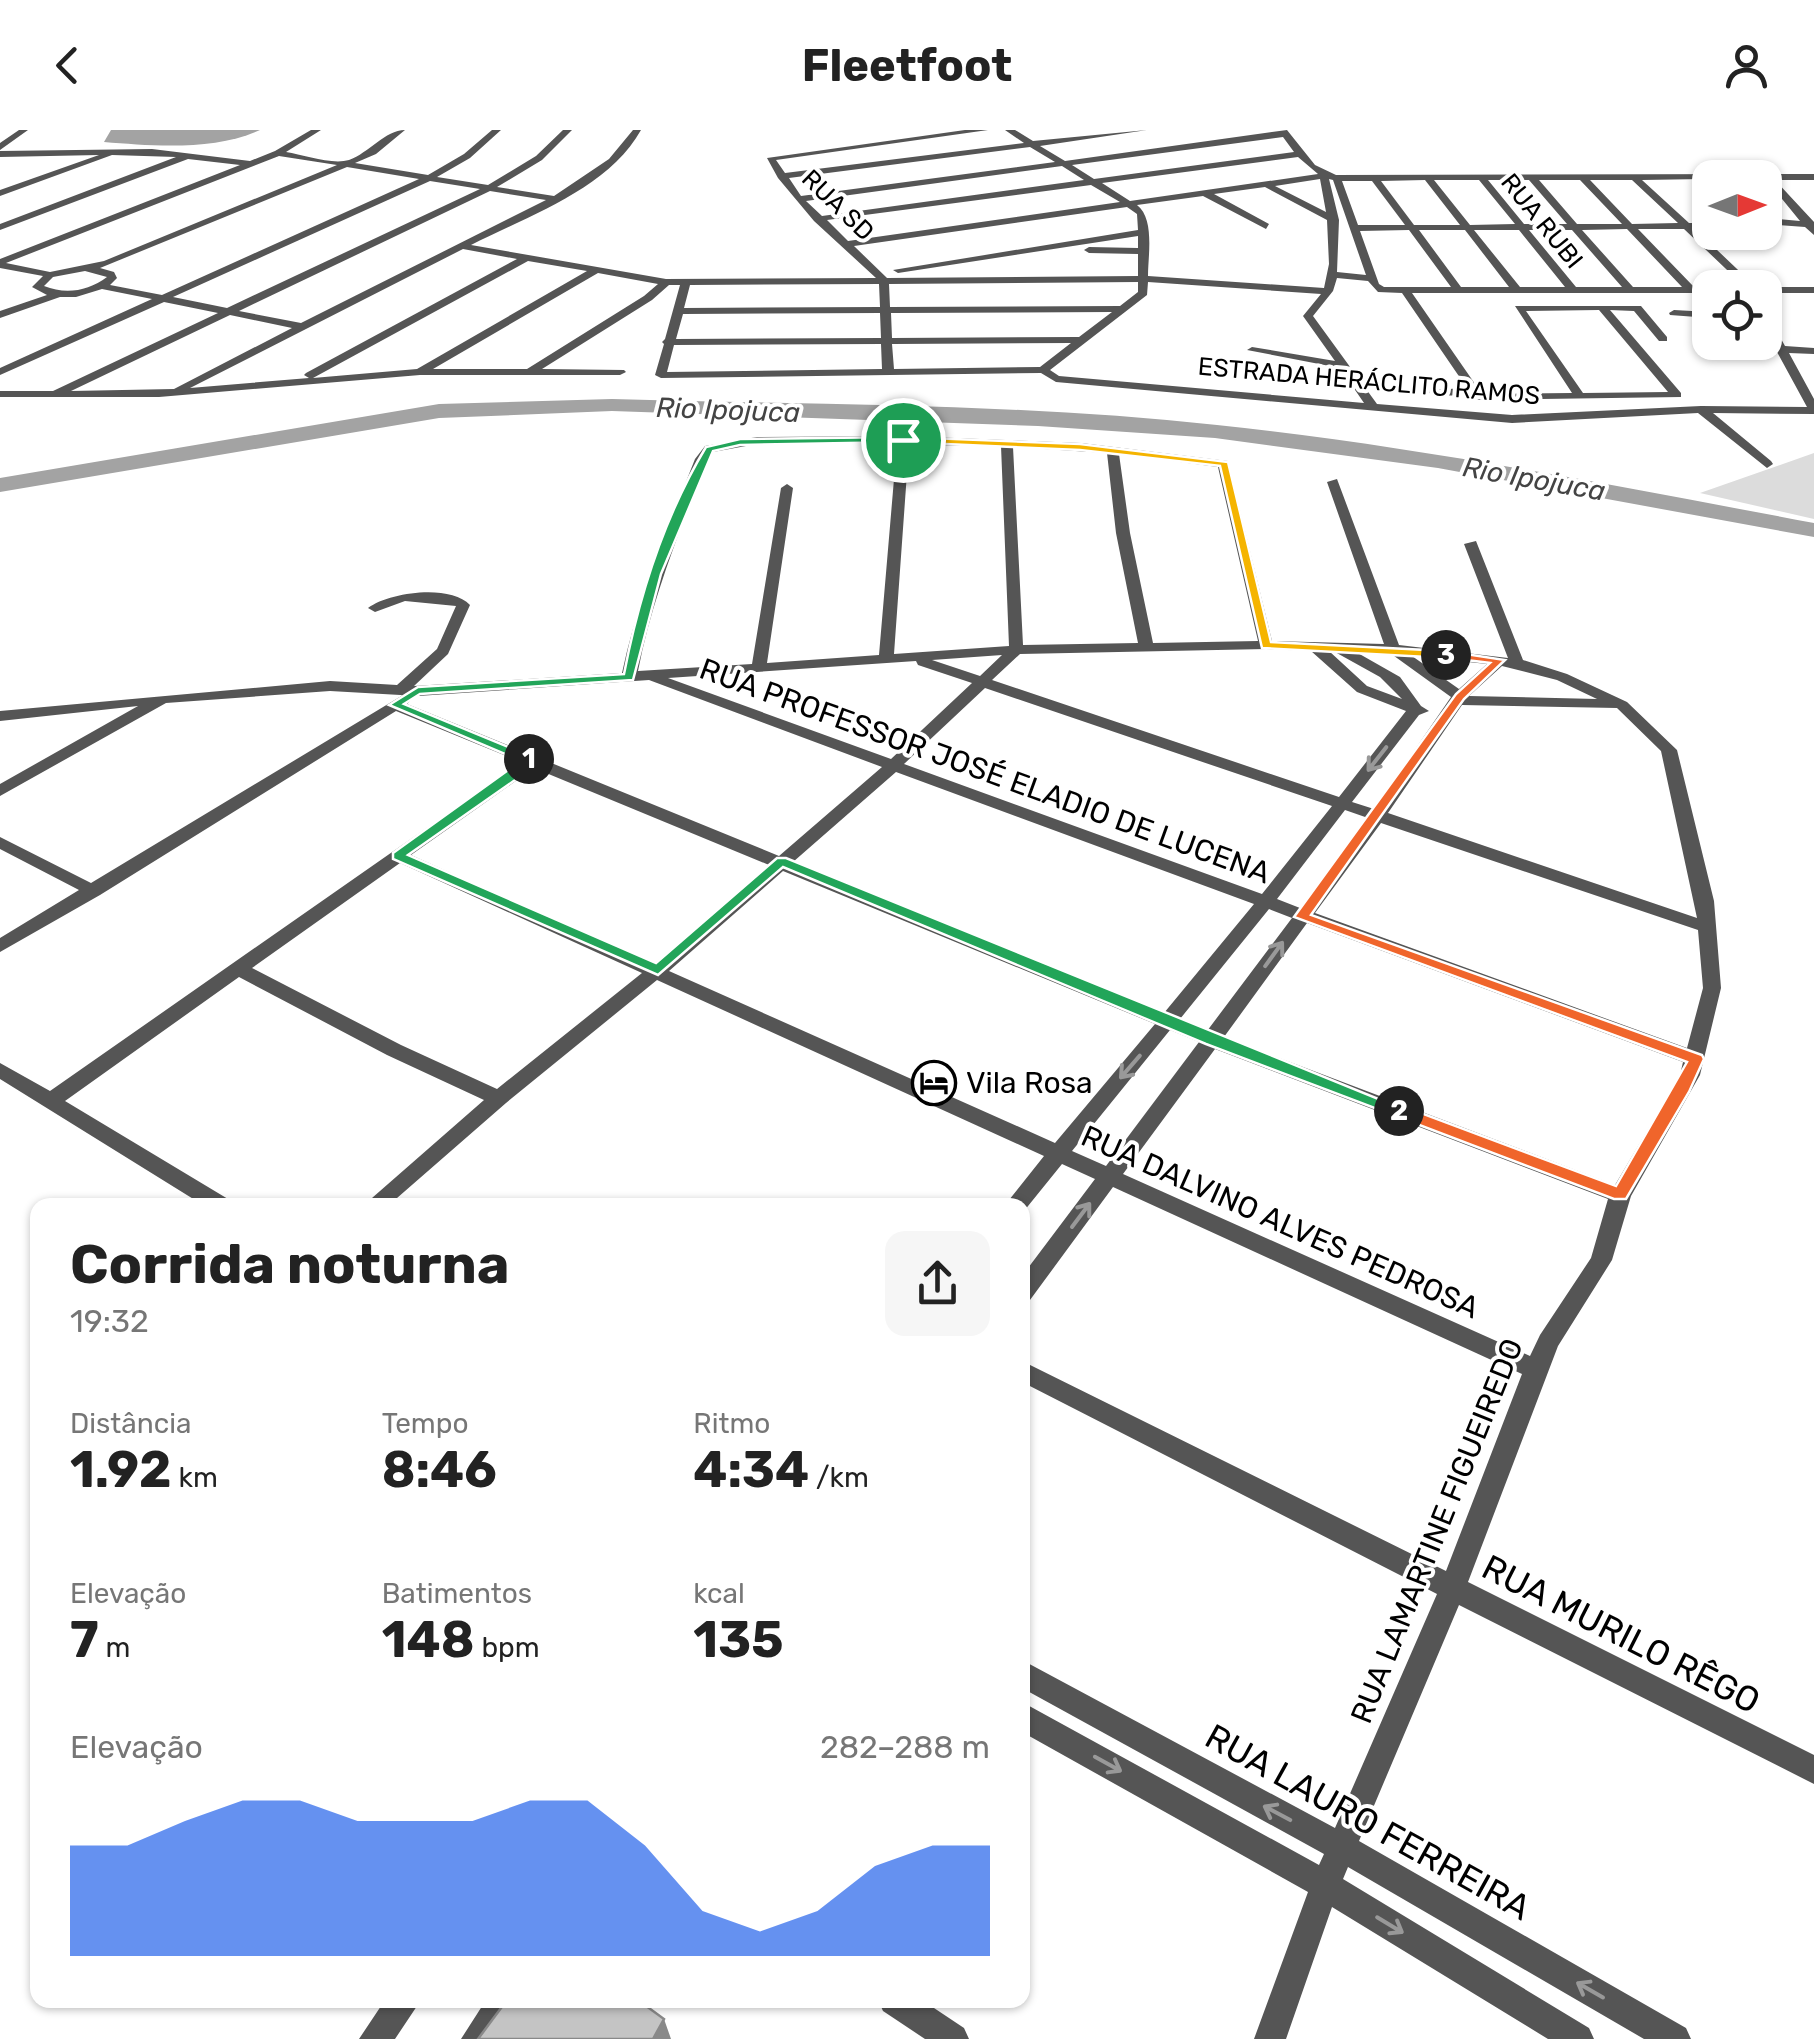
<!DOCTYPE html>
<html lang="pt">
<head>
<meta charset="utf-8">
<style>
  :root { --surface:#fff; --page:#f6f6f6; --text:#222; --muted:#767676; --accent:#2563eb }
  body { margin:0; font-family:Rubik,sans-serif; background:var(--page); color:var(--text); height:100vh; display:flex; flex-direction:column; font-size:38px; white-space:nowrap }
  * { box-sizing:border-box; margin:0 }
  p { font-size:32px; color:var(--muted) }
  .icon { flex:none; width:55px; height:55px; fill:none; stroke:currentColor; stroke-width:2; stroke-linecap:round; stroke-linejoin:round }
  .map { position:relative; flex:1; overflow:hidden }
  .panel { position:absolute; left:30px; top:1068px; width:1000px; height:810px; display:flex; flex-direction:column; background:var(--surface); border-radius:20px; box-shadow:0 2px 8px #0004 }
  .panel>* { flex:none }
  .needle { width:65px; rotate:89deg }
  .tools { position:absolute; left:1692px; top:30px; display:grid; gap:20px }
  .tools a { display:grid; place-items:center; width:90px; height:90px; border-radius:20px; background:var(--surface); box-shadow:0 2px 8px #0004; font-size:50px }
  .pin { position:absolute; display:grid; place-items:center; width:85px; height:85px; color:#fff; margin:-42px; border:5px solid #fff; border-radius:50%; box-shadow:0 2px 10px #0007 }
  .km { position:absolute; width:50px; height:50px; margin:-25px; border-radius:50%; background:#222; color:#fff; font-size:28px; line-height:50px; text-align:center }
  .round { display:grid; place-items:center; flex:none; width:105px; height:105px; border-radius:20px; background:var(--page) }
  .summary { display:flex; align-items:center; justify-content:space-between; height:170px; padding:0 40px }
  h1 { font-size:55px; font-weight:700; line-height:75px }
  .metrics { display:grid; grid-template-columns:repeat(3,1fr); gap:15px; height:170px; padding:10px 40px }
  .metrics div { display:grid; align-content:center }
  .metrics b { font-size:50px; font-weight:700 }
  .metrics small { font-size:28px; font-weight:400 }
  .metrics p { font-size:28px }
  .chart { height:280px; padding:20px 40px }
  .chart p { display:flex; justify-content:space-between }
  .chart svg { width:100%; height:180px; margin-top:10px; fill:var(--accent); opacity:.7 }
  header { display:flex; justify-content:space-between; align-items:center; height:130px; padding:0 40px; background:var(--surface); font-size:45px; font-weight:700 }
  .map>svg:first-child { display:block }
  .green { fill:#dcdcdc }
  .water { fill:#a3a3a3 }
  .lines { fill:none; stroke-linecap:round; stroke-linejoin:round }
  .river { fill:#a3a3a3; fill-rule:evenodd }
  .street { fill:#555; fill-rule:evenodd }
  .shaded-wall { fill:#898989 }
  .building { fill:#c4c4c4; stroke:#898989; stroke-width:2.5 }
  .oneway { stroke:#999 }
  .split-1 { fill:#22a559; stroke:#fff; stroke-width:2.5 }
  .split-2 { fill:#22a559; stroke:#fff; stroke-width:2.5 }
  .split-3 { fill:#f0652b; stroke:#fff; stroke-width:2.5 }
  .split-4 { fill:#f5b400; stroke:#fff; stroke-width:2.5 }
  .labels { text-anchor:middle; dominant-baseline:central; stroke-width:8; stroke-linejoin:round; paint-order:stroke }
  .far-street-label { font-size:25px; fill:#000; stroke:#fff }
  .far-water-label { font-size:28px; font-style:italic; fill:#444; stroke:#fff }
  .street-label { font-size:30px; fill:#000; stroke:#fff }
  .poi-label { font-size:30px; fill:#000; stroke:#fff; text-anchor:start }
  .near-street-label { font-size:35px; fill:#000; stroke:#fff }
</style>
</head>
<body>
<header><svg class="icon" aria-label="back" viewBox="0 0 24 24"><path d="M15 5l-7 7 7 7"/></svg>Fleetfoot<svg class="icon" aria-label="person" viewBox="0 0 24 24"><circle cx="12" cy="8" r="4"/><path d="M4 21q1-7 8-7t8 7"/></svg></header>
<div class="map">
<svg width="1814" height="1909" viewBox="0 0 1814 1909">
  <rect width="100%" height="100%" fill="#fff"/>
  <path class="green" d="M1814 323V389L1700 363Z"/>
  <path class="water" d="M111 0H260C215 21 153 16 104 12Z"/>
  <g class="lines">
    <path class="river" d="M612 269C813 275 1017 273 1217 295 1417 316 1616 356 1814 393V407L1438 338 1215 308 1038 296 612 281 439 288 0 362V348L439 274Z"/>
    <path class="street" d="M19 0H28L0 20V13Z
      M311 0H321L286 22C304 25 332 35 349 30 369 23 385 0 405 0L376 24 355 33 428 45 464 24 492 0H501L470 28 437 47 488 55 536 26 563 0H572L542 30 497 57 554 66 609 29 633 0H641C608 59 528 86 471 115L666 149 876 148 814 91 778 48 767 28 965 0H988L776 30 785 43 1024 13 1005 0H1015L1033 11 1147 0 1040 16 1065 31 1287 0 1315 35 1336 45 1814 44V50H1775L1814 92V105L1805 97 1765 94V88L1800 91 1765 48 1642 50 1689 93H1710V99H1695L1757 158H1746L1684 99H1638L1694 157 1712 158 1710 163H1412L1482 264 1572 263 1515 176H1641L1667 207V211H1659L1634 181 1610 180 1681 263V267L1479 270C1464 260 1443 270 1427 262L1429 260 1467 258 1402 163 1378 162 1368 151 1337 148 1333 161 1313 186 1377 274 1512 285 1701 276 1807 277 1777 222 1701 218 1696 215 1701 212 1774 216 1765 199V186L1770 189 1785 216 1814 218V224L1789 223 1814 269V284L1713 283 1771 331 1773 334 1767 338 1698 283 1512 293 1056 252 1041 243 661 248 655 245 664 214 662 212 665 209 680 155H669L652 170 542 239 624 240 626 242 620 245H420L159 267H0V261H53L218 183 164 172 0 245V238L152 169 102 159 76 167H60L0 188V181L47 165 32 157 43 146 0 138V129L240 35 188 29 0 100V94L176 27 112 25 0 66V60L99 25 0 27V21L152 19 250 31 275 21ZM1283 7 1294 22 1094 49 1072 35ZM1030 17 1055 32 801 66 789 48ZM279 26 337 35 104 131 50 142 6 133ZM1298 27 1318 44 1130 71 1102 53ZM1062 36 1084 50 822 86 806 71ZM347 37 419 49 162 165 110 155 117 148 114 142 100 138ZM1320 49 1326 82 1275 56ZM1329 49 1333 50 1366 145 1337 142 1339 90ZM1425 50 1460 95H1414L1381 51ZM1434 50H1479L1515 94 1470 95ZM1488 50H1529L1567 94H1524ZM1539 50H1580L1622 94H1577ZM1590 50H1632L1678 93 1632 94ZM430 51 480 59 227 178 173 167ZM1342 51H1372L1405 95H1358ZM1091 55 1120 72 848 111 827 90ZM1265 57 1327 90 1329 134 1324 158 1148 146C1148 125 1155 89 1137 75L1203 66 1266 99 1269 94 1214 64ZM490 61 546 70 301 193 239 181ZM1127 77 1137 84 1138 100 893 140 898 143 1138 106V118L1089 117 1084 120 1089 123 1138 124V146L887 148 854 116ZM1627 99 1682 157H1633L1582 100ZM1409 100 1451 157H1384L1379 154 1360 101ZM1419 100H1465L1509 157H1461ZM1474 100H1519L1565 157H1520ZM1529 100H1572L1622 157H1576ZM463 119 517 129 306 243 304 245 309 248 190 258ZM528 131 587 141 417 239 313 248ZM85 141 107 147C88 161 66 165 44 156L53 147ZM598 143 658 154 644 166 527 239H433ZM1138 152V162L1120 176 890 177 889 154ZM1148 152 1321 164 1303 186 1335 231 1252 217 1247 220 1340 238 1364 273 1059 246 1050 240 1147 165ZM879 154 880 177 684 178 690 155ZM1599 180 1668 262 1583 263 1526 181ZM1112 182 1079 207 892 208 891 183ZM880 183 881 208 676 209 683 184ZM230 185 292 198 174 259 71 261ZM1071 213 1040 237 894 239 892 214ZM881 214 882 239 667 242 674 215Z
      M1765 157H1814V163H1765Z
      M1674 180 1710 182V188L1670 185 1669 183Z
      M903 306 1081 313 1228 331 1272 511 1384 514 1327 352 1337 349 1399 515 1508 528 1464 414 1476 411 1523 530 1567 544 1627 572 1677 620 1714 771 1721 858 1700 945 1631 1066 1612 1130 1558 1216 1468 1452 1814 1625V1654L1459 1475 1359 1711 1686 1898 1691 1909H1644L1348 1737 1343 1749 1589 1898 1594 1909H1548L1332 1777 1286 1909H1254L1308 1762 1022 1602V1572L1319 1735 1324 1724 1022 1558V1530L1335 1698 1437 1464 1022 1252V1231L1446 1441 1522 1244 1113 1057 1030 1170 1022 1173V1146L1095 1049 1062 1034 1024 1081 1022 1075H1005L1044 1026 657 850 506 973 389 1075H364L484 970 387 925 239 847 65 971 228 1069 231 1075H203L0 949V933L50 961 521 632 396 581 100 765 0 822V808L79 760 0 719V707L91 753 403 565 411 570 407 574 779 726 882 637 649 550 418 566 330 561 166 573 0 666V654L138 576 0 591V581L330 551 397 555 437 519 456 476 405 471 375 482 368 478C390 462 450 454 470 475L448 524 414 556 622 543C638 468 667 400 695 329L705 316 757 307ZM757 314H897L879 525 767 533 793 358 787 354 781 358 752 534 638 541C652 468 680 400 707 330L713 322ZM909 315 1001 316 1009 516 894 524ZM1013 317 1107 323 1116 403 1138 513 1023 515ZM1119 324 1218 337 1258 511 1153 513 1130 403ZM1266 519 1311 521 1357 562 1406 581 1339 667 992 550 1020 524ZM1329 521 1335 522 1380 547 1402 569 1367 556ZM1356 522 1390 523 1451 567 1374 679 1352 672 1419 585 1429 581 1421 576 1400 547ZM1002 525 980 546 932 530ZM1412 526 1487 534 1459 559ZM916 531 918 535 972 553 891 629 668 548ZM1502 536 1557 550 1597 569 1469 566ZM985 558 1332 676 1262 764 904 634ZM1462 575 1617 578 1661 621 1697 788 1388 683ZM534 638 769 735 654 834 411 725ZM896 642 1254 774 1164 883 793 732ZM1345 680 1368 688 1300 778 1277 769ZM1381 693 1698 800 1703 858 1687 918 1315 783ZM400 733 642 843 497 959 401 915 252 838ZM783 741 1155 894 1055 1013 669 841ZM1269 779 1292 788 1207 901 1180 889ZM1307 793 1683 932 1680 945 1615 1055 1224 907ZM1170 900 1199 912 1106 1036 1072 1021ZM1215 919 1608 1069 1591 1128 1540 1205 1530 1226 1123 1044Z
      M385 1870H421L395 1909H359Z
      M486 1870H521L496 1909H461Z
      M878 1870H922L964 1898 969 1909H925L883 1881Z"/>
  </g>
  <path class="shaded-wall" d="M664 1889 671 1909H653Z"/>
  <path class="building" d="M507 1870H638L664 1889 653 1909H478Z"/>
  <defs><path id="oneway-shaft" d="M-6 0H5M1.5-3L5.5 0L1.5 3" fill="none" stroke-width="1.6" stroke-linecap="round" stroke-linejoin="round" transform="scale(2.5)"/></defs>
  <g class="oneway">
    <use href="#oneway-shaft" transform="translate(1377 629) rotate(128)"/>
    <use href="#oneway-shaft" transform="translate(1274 824) rotate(-54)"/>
    <use href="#oneway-shaft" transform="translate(1130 937) rotate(131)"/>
    <use href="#oneway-shaft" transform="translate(1081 1085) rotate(-53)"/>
    <use href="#oneway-shaft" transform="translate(1108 1634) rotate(29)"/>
    <use href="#oneway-shaft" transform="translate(1277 1683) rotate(-152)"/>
    <use href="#oneway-shaft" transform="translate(1390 1795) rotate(31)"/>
    <use href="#oneway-shaft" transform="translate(1590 1860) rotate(-150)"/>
  </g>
  <path class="split-1" d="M903 307 906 312 740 315 713 321 661 444 633 550 420 564 404 574 533 627V632H524L389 575 418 557 624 544C639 466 665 385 706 317L740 309Z"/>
  <path class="split-2" d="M529 625 538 628V634L408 725 656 833 777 728H786L1408 981 1405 985H1393L1206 914 783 737 658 845 393 729V723Z"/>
  <path class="split-3" d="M1446 521 1505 530 1464 569 1311 785 1702 925 1704 929 1689 962 1626 1069H1614L1393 985 1391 981 1393 977H1405L1616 1056 1687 932 1294 787 1456 564 1490 533 1442 527Z"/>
  <path class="split-4" d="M903 307 1080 314 1228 332 1271 512 1446 521 1452 525 1446 528 1262 518 1220 336 1080 320 900 312Z"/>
  <defs>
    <symbol id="hotel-ring" viewBox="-11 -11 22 22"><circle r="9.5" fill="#fff" stroke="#000" stroke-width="1.5"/><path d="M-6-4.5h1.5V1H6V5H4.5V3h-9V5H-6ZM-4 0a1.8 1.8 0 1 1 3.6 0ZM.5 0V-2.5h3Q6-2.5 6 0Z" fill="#000"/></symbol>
  </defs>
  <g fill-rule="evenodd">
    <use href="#hotel-ring" x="909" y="928" width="50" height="50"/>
  </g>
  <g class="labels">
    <g class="far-street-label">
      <text transform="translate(838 75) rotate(44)">RUA SD</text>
      <text transform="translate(1542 91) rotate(51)">RUA RUBI</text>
      <text transform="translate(1369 251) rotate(5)">ESTRADA HERÁCLITO RAMOS</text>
    </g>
    <g class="far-water-label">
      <text transform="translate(728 280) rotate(2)">Rio Ipojuca</text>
      <text transform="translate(1534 349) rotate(10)">Rio Ipojuca</text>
    </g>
    <g class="street-label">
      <text transform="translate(985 641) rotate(20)">RUA PROFESSOR JOSÉ ELADIO DE LUCENA</text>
      <text transform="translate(1280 1092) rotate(24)">RUA DALVINO ALVES PEDROSA</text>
      <text transform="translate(1437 1401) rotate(-68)">RUA LAMARTINE FIGUEIREDO</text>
    </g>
    <g class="poi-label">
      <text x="966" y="953">Vila Rosa</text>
    </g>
    <g class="near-street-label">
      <text transform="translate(1621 1504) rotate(27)">RUA MURILO RÊGO</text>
      <text transform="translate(1368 1692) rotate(29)">RUA LAURO FERREIRA</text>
    </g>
  </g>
</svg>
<div class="tools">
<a><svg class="needle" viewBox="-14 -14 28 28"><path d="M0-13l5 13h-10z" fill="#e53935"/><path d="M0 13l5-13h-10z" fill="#767676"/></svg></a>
<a><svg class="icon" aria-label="locate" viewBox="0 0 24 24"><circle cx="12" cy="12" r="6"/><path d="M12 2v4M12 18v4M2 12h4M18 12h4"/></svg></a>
</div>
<div class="pin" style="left:903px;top:310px;background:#1e9e55"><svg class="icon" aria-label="arrive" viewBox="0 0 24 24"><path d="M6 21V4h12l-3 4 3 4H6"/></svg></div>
<b class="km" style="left:529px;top:629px">1</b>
<b class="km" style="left:1399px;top:981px">2</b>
<b class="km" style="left:1446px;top:525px">3</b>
<section class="panel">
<div class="summary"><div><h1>Corrida noturna</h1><p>19:32</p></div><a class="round"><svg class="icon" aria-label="share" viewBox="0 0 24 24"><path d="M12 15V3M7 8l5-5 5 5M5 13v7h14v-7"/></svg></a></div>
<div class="metrics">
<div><p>Distância</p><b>1.92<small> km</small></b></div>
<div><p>Tempo</p><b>8:46</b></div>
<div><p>Ritmo</p><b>4:34<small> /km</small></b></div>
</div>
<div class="metrics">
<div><p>Elevação</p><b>7<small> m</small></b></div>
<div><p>Batimentos</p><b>148<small> bpm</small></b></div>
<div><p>kcal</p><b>135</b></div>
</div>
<div class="chart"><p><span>Elevação</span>282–288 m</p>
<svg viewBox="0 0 160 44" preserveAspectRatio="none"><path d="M0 44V17L10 17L20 11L30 6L40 6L50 11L60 11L70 11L80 6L90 6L100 17L110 33L120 38L130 33L140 22L150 17L160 17V44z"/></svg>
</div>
</section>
</div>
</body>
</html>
